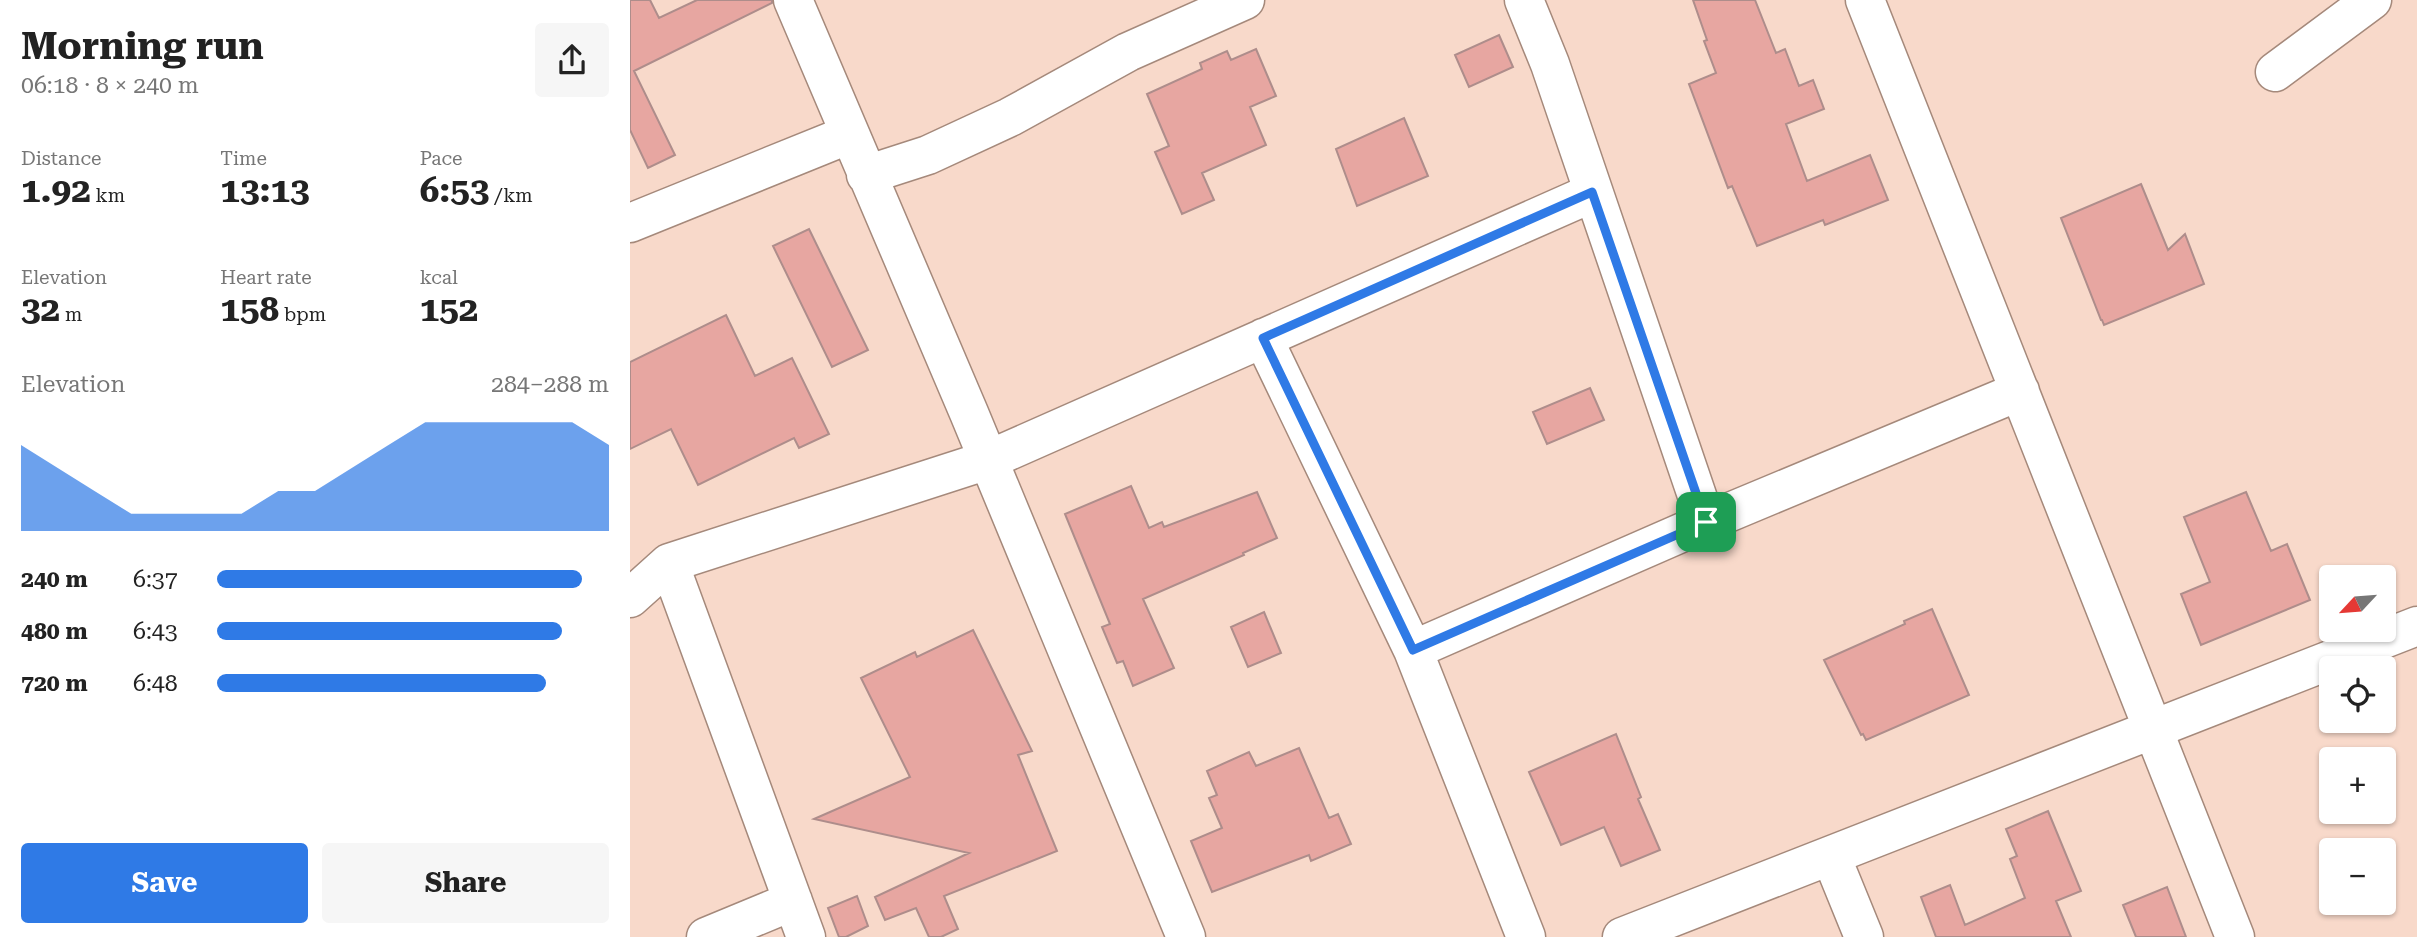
<!DOCTYPE html>
<html lang="en">
<head>
<meta charset="utf-8">
<style>
  :root { --surface:#fff; --page:#f6f6f6; --text:#222; --muted:#767676; --accent:#2f7ae6 }
  body { margin:0; font-family:"Roboto Serif",serif; background:var(--page); color:var(--text); height:100vh; display:flex; flex-direction:column; font-size:26px; white-space:nowrap }
  * { box-sizing:border-box; margin:0 }
  p { font-size:23px; color:var(--muted) }
  .icon { flex:none; width:38px; height:38px; fill:none; stroke:currentColor; stroke-width:2; stroke-linecap:round; stroke-linejoin:round }
  .map { position:relative; flex:1; overflow:hidden }
  .drawer { display:flex; flex-direction:column; background:var(--surface); width:630px }
  .drawer>* { flex:none }
  .needle { width:46px; rotate:244deg }
  .tools { position:absolute; left:1689px; top:565px; display:grid; gap:14px }
  .tools a { display:grid; place-items:center; width:77px; height:77px; border-radius:7px; background:var(--surface); box-shadow:0 2px 5px #0004; font-size:35px }
  .pin { position:absolute; display:grid; place-items:center; width:60px; height:60px; color:#fff; margin:-30px; border-radius:14px; box-shadow:0 4px 10px #0006 }
  .round { display:grid; place-items:center; flex:none; width:74px; height:74px; border-radius:7px; background:var(--page) }
  .summary { display:flex; align-items:center; justify-content:space-between; height:119px; padding:0 21px }
  h1 { font-size:38px; font-weight:700; line-height:52px }
  .figures { display:grid; grid-template-columns:repeat(3,1fr); gap:10px; height:119px; padding:7px 21px }
  .figures div { display:grid; align-content:center }
  .figures b { font-size:35px; font-weight:700 }
  .figures small { font-size:19px; font-weight:400 }
  .figures p { font-size:19px }
  .chart { height:196px; padding:14px 21px }
  .chart p { display:flex; justify-content:space-between }
  .chart svg { width:100%; height:126px; margin-top:7px; fill:var(--accent); opacity:.7 }
  .cta { display:flex; gap:14px; margin-top:auto; padding:14px 21px }
  .cta a { flex:1; height:80px; border-radius:7px; background:var(--accent); color:#fff; font-size:28px; font-weight:700; line-height:80px; text-align:center }
  .cta a+a { background:var(--page); color:var(--text) }
  ul { padding:0 21px; list-style:none; font-size:23px }
  li { display:grid; grid-template-columns:112px 84px 1fr; align-items:center; height:52px }
  li i { height:18px; border-radius:9px; background:var(--accent) }
  main { display:flex; flex:1; min-height:0 }
  .map>svg:first-child { display:block }
  .building { fill:#e7a6a1; stroke:#ae8d8b; stroke-width:2 }
  .lines { fill:none; stroke-linecap:round; stroke-linejoin:round }
  .minor-casing { stroke:#a5897b; stroke-width:41 }
  .minor { stroke:#fff; stroke-width:38 }
  .route-casing { stroke:#fff; stroke-width:14 }
  .route { stroke:#2f7ae6; stroke-width:9 }
</style>
</head>
<body>
<main>
<section class="drawer">
<div class="summary"><div><h1>Morning run</h1><p>06:18 · 8 × 240 m</p></div><a class="round"><svg class="icon" aria-label="share" viewBox="0 0 24 24"><path d="M12 15V3M7 8l5-5 5 5M5 13v7h14v-7"/></svg></a></div>
<div class="figures">
<div><p>Distance</p><b>1.92<small> km</small></b></div>
<div><p>Time</p><b>13:13</b></div>
<div><p>Pace</p><b>6:53<small> /km</small></b></div>
</div>
<div class="figures">
<div><p>Elevation</p><b>32<small> m</small></b></div>
<div><p>Heart rate</p><b>158<small> bpm</small></b></div>
<div><p>kcal</p><b>152</b></div>
</div>
<div class="chart"><p><span>Elevation</span>284–288 m</p>
<svg viewBox="0 0 160 44" preserveAspectRatio="none"><path d="M0 44V14L10 22L20 30L30 38L40 38L50 38L60 38L70 30L80 30L90 22L100 14L110 6L120 6L130 6L140 6L150 6L160 14V44z"/></svg>
</div>
<ul>
<li><b>240 m</b>6:37<i style="width:93%"></i></li>
<li><b>480 m</b>6:43<i style="width:88%"></i></li>
<li><b>720 m</b>6:48<i style="width:84%"></i></li>
</ul>
<div class="cta"><a>Save</a><a>Share</a></div>
</section>
<div class="map">
<svg width="1787" height="937" viewBox="0 0 1787 937">
  <rect width="100%" height="100%" fill="#f8d9ca"/>
  <path class="building" d="M0 0H20L29 18 67 0H142V3L4 71 45 155 18 168 0 130Z
    M1063 0H1125L1146 53 1155 49 1169 86 1183 80 1194 109 1156 124 1177 181 1240 155 1258 200 1195 225 1193 220 1127 246 1102 186 1098 188 1059 84 1086 73 1074 41 1077 40Z
    M869 35 883 67 839 87 825 55Z
    M626 49 646 96 620 107 636 145 572 173 584 200 552 214 525 152 539 146 517 94 572 69 570 63 597 51 601 60Z
    M774 118 798 176 727 206 706 149Z
    M1511 184 1538 250 1555 234 1574 284 1474 325 1472 320H1471L1431 218Z
    M179 229 238 350 202 367 143 246Z
    M96 315 125 376 162 358 199 434 169 448 164 438 68 485 41 429 0 449V362Z
    M960 388 974 420 917 444 903 412Z
    M501 486 519 528 532 522 534 527 627 492 647 538 613 553 614 555 513 599 544 668 503 686 493 661 487 663 472 627 480 624 435 514Z
    M1616 492 1641 551 1657 544 1680 600 1571 645 1551 594 1580 582 1554 517Z
    M1302 609 1339 695 1236 740 1233 734 1231 735 1194 660 1275 624 1274 621Z
    M634 612 651 653 618 667 601 627Z
    M343 630 402 751 388 755 427 851 314 896 328 929 311 937H299L286 908 255 920 245 897 339 853 184 819 280 777 231 678 285 652 287 657Z
    M986 734 1011 797 1008 799 1030 850 991 866 974 827 931 845 899 772Z
    M669 748 699 818 708 814 721 844 681 861 679 855 582 892 561 841 592 828 579 798 587 795 577 771 619 752 626 766Z
    M1418 811 1451 891 1426 901 1441 937H1306L1291 897 1320 885 1335 925 1395 898 1380 859 1387 856 1376 829Z
    M1537 887 1556 937H1506L1493 905Z
    M227 896 238 926 216 937H209L198 908Z"/>
  <g class="lines">
    <defs>
      <path id="minor" d="M163 0 339 413 556 937
        M894 0 920 64 1076 522
        M1235 0 1605 937
        M1645 72 1742 0
        M236 175 298 155 380 117 498 52 615 0
        M0 223 220 134
        M633 338 783 650 896 937
        M39 563 176 937
        M0 598 39 563 358 460 962 193
        M783 650 1076 522 1390 391
        M1201 856 1234 937
        M76 937 163 901
        M992 937 1787 626"/>
    </defs>
    <use href="#minor" class="minor-casing"/>
    <use href="#minor" class="minor"/>
  </g>
  <g class="lines">
    <defs>
      <path id="route" d="M962 192 1076 522 783 650 633 338Z"/>
    </defs>
    <use href="#route" class="route-casing"/>
    <use href="#route" class="route"/>
  </g>
</svg>
<div class="tools">
<a><svg class="needle" viewBox="-14 -14 28 28"><path d="M0-13l5 13h-10z" fill="#e53935"/><path d="M0 13l5-13h-10z" fill="#767676"/></svg></a>
<a><svg class="icon" aria-label="locate" viewBox="0 0 24 24"><circle cx="12" cy="12" r="6"/><path d="M12 2v4M12 18v4M2 12h4M18 12h4"/></svg></a>
<a>+</a>
<a>−</a>
</div>
<div class="pin" style="left:1076px;top:522px;background:#1e9e55"><svg class="icon" aria-label="arrive" viewBox="0 0 24 24"><path d="M6 21V4h12l-3 4 3 4H6"/></svg></div>
</div>
</main>
</body>
</html>
